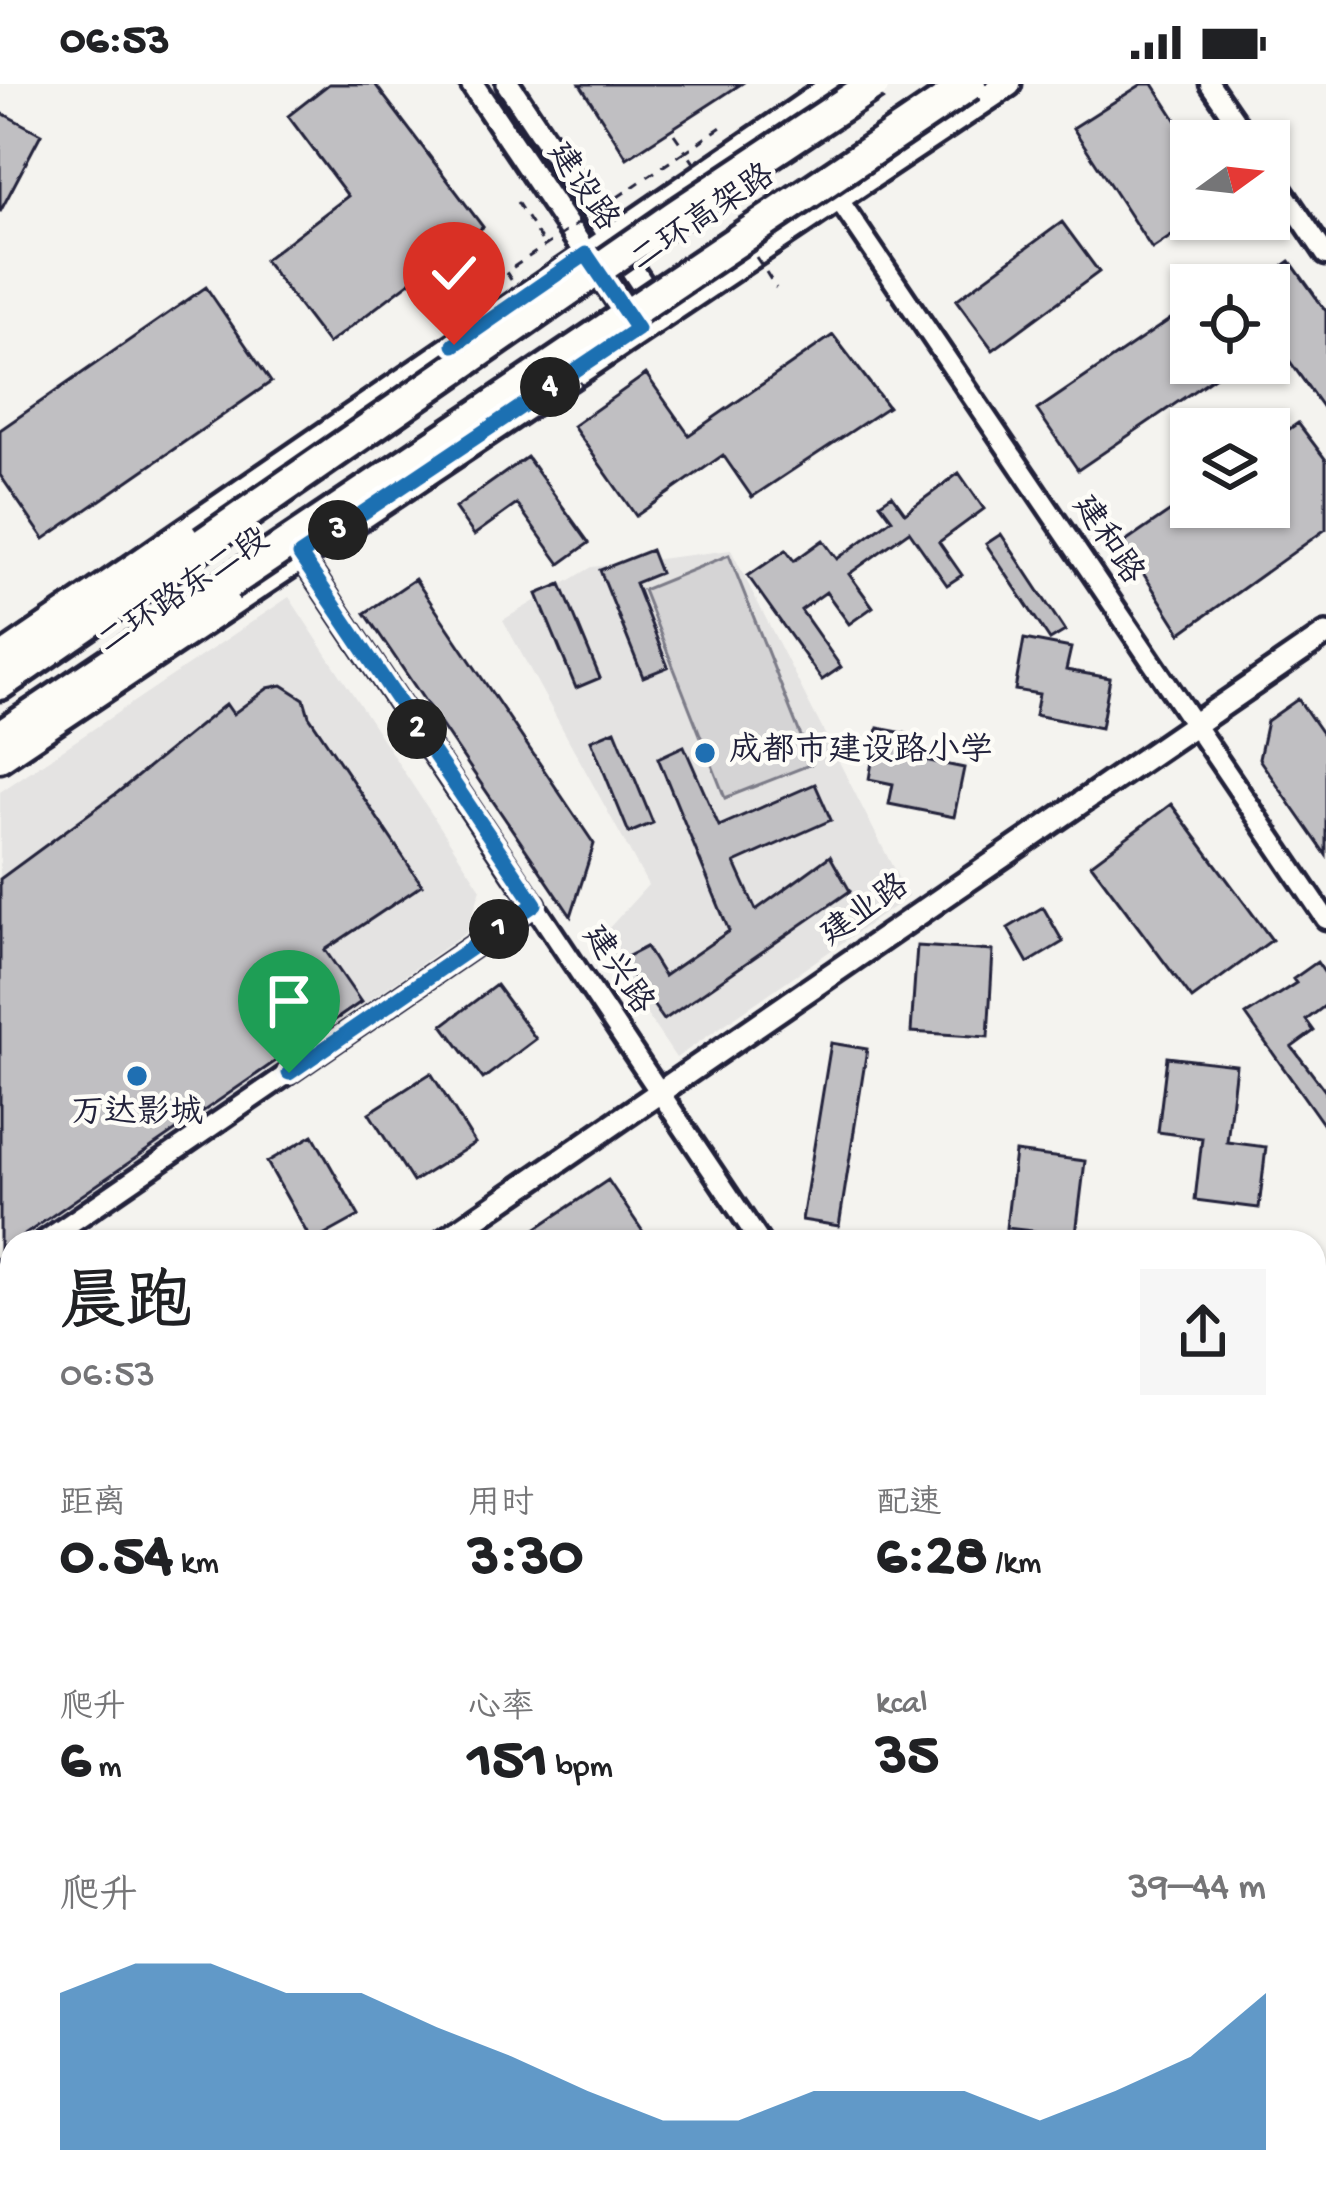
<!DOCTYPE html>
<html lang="zh">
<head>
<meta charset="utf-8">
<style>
  :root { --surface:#fff; --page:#f6f6f6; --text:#202124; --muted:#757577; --accent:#1f6fb2 }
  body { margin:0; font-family:"Gochi Hand","LXGW WenKai TC",sans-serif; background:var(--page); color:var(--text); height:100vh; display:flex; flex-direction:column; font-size:45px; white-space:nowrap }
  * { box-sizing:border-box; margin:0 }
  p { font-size:39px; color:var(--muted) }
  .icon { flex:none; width:66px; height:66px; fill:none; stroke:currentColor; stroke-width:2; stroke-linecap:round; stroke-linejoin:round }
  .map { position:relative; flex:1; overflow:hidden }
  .sheet { position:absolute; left:0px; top:1146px; width:1326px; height:975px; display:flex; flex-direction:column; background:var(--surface); border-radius:36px 36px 0 0; box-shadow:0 3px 9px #0004 }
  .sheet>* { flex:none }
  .needle { width:78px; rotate:75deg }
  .tools { position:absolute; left:1170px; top:36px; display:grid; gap:24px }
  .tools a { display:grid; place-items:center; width:120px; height:120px; border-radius:0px; background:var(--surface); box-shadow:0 3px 9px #0004; font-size:60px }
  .pin { position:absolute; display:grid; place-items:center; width:102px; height:102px; color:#fff; margin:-123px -51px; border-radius:50% 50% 50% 0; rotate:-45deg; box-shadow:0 0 12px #0007 }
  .pin .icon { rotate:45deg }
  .km { position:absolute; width:60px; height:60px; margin:-30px; border-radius:50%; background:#222; color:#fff; font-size:33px; line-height:60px; text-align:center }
  .round { display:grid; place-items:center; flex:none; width:126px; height:126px; border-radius:0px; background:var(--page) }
  .summary { display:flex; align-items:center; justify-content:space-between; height:204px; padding:0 60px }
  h1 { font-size:66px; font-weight:700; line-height:90px }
  .metrics { display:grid; grid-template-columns:repeat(3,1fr); gap:18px; height:204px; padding:12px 60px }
  .metrics div { display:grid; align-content:center }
  .metrics b { font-size:60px; font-weight:700 }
  .metrics small { font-size:33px; font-weight:400 }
  .metrics p { font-size:33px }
  .chart { height:336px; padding:24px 60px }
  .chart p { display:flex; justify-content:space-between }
  .chart svg { width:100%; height:216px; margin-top:12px; fill:var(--accent); opacity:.7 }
  .status { display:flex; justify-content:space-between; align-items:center; height:84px; padding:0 60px; background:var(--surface); direction:ltr }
  .status svg { height:33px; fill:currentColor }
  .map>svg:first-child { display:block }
  .built { fill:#e4e3e2 }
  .green { fill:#d5d4d5; stroke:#7c7b88; stroke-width:3 }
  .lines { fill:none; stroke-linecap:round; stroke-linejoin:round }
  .canal { stroke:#acacb2; stroke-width:18 }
  .building { fill:#c0bfc2; stroke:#22223b; stroke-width:3 }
  .minor-casing { stroke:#22223b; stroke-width:27 }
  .tertiary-casing { stroke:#22223b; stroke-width:30 }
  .secondary-casing { stroke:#22223b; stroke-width:33 }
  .trunk-casing { stroke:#22223b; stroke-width:39 }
  .path { stroke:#22223b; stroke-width:3; stroke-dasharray:9 9; stroke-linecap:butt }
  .minor { stroke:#fdfcf7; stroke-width:18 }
  .tertiary { stroke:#fdfcf7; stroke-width:21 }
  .secondary { stroke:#fdfcf7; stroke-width:24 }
  .trunk { stroke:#fdfcf7; stroke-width:30 }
  .trunk-bridge-casing { stroke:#22223b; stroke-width:39; stroke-linecap:butt }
  .path-bridge { stroke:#22223b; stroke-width:3; stroke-dasharray:9 9; stroke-linecap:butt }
  .trunk-bridge { stroke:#fdfcf7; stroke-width:30 }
  .route-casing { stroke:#fff; stroke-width:24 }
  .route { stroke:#1f6fb2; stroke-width:15 }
  .poi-dot { fill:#1f6fb2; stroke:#fdfcf7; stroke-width:4.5 }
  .labels { text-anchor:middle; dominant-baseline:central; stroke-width:9; stroke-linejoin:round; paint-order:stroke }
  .street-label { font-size:33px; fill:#22223b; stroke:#fdfcf7 }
  .poi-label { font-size:33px; fill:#22223b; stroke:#fdfcf7; text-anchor:start }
</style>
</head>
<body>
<div class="status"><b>06:53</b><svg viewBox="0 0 49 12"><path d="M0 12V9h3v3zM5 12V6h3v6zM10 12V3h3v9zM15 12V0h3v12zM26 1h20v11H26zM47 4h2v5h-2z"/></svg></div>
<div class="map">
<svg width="1326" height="2119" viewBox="0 0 1326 2119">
  <rect width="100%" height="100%" fill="#f4f3ef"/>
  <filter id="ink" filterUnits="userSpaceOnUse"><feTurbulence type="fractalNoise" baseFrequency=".00833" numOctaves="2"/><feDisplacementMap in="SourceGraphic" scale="24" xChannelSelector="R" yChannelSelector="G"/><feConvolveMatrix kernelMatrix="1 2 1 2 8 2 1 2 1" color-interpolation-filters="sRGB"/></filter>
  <g filter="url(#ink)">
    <path class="built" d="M731 466 908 813 676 974 597 857 648 801 503 536 592 483Z
      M289 513 481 805 467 848 23 1158H12V1166L0 1174V708Z
      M1326 1604V1817L1314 1827V1613Z"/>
    <path class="green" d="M729 471 812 680 725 714 643 506Z
      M0 1842 12 1852V2002L0 1982Z"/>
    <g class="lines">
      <path class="canal" d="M1314 1882 1326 1872
        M1036 2119 1047 2109"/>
    </g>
    <path class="building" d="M329 0H375L483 143 328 260 264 176 348 112 288 32Z
      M580 0H741L627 74Z
      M1142 0H1153L1191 59V139L1152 165 1073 44Z
      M0 28 41 50 0 128Z
      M1062 138 1099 188 993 266 956 216Z
      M1290 177 1326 227V328L1269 248V192Z
      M206 203 271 298 44 455 0 391V346Z
      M1191 221V279H1235L1078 386 1037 326Z
      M833 251 888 323 752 413 723 371 636 432 573 342 646 290 689 351Z
      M1298 339 1326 376V445L1181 549 1124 459 1191 413V423H1269V359Z
      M527 373 589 459 560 480 517 420 474 451 455 424Z
      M959 389 984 425 939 458 962 491 947 501 909 447 849 490 873 523 849 540 826 508 801 526 841 583 822 596 748 492 786 466 794 477 823 456 837 475 892 435 880 419 892 411 905 429Z
      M1001 450 1065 547 1050 556 986 460Z
      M651 466 660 489 635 499 668 583 643 593 600 486Z
      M415 495 594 760 571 832 365 529Z
      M561 500 600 594 576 604 537 510Z
      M1024 555 1071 564 1066 586 1110 594 1101 644 1035 631 1039 610 1015 606Z
      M282 601 304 615 309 632 422 801 325 866 361 918 0 1168V795L117 709 226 620 233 630 268 604Z
      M1298 615 1326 655V771L1259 675 1267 637Z
      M878 644 924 653 920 675 964 684 954 733 889 720 893 700 869 695Z
      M615 646 653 739 629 749 591 656Z
      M684 662 719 742 815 700 831 736 735 779 756 826 830 772 850 807 664 936 621 876 646 863 664 892 729 847 658 674Z
      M1171 720 1272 856 1192 915 1091 780Z
      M1043 823 1063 858 1028 879 1008 844Z
      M917 862 993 867 988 953 911 948Z
      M1317 878 1326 891V921L1306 936 1314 947 1292 963 1326 1008V1044L1246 931 1296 899 1293 895Z
      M496 901 536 955 483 995 443 941Z
      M831 959 867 965 839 1142 802 1136Z
      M1167 973 1236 981 1227 1058 1266 1063 1259 1124 1195 1116 1202 1054 1158 1048Z
      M431 989 475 1059 413 1098 369 1029Z
      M313 1051 359 1132 312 1158 267 1078Z
      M1015 1068 1085 1077 1075 1158H1050L1051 1149 1006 1144Z
      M608 1096 650 1158H538L531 1148Z"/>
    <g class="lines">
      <defs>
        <path id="minor" d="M1210 0 1249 57
          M1269 87 1326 171
          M837 113 1326 835
          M300 471 760 1158
          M43 1158 535 820
          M0 1187 12 1179
          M1314 1589 1320 1585
          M0 1680 12 1679
          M1314 1854 1326 1844
          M1314 1984 1326 2001
          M0 2039 12 2059
          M42 2109 48 2119
          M559 2119 563 2109
          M1006 2119 1017 2109"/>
        <path id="tertiary" d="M472 0 632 238
          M508 0 658 224
          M442 1158 1326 550
          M0 1458 12 1450
          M0 1524 12 1542
          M392 2109 399 2119"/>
        <path id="secondary" d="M0 574 836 0
          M0 675 1008 0"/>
        <path id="trunk" d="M828 5 834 0
          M0 600 204 459
          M0 653 228 500"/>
      </defs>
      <use href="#minor" class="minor-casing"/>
      <use href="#tertiary" class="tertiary-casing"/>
      <use href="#secondary" class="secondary-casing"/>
      <use href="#trunk" class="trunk-casing"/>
      <path class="path" d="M674 50 686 67 727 39
        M517 118 545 162
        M766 188 776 204
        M462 217 506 188
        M0 1742 12 1747
        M0 1911 12 1925
        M136 2109 140 2119
        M267 2109 268 2119
        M281 2115 296 2113"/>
      <use href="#minor" class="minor"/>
      <use href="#tertiary" class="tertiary"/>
      <use href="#secondary" class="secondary"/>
      <use href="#trunk" class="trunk"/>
      <defs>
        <path id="trunk-bridge" d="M204 459 675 132 874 0
          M228 500 970 0"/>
      </defs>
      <use href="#trunk-bridge" class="trunk-bridge-casing"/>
      <path class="path-bridge" d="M756 173 766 188
        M521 211 506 188 686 67 698 85
        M577 294 586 307"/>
      <use href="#trunk-bridge" class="trunk-bridge"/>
    </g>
  </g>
  <g class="lines" filter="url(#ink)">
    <defs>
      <path id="route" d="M289 989 535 820 300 471 637 245 586 170 454 261"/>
    </defs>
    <use href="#route" class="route-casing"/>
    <use href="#route" class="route"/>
  </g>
  <g class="poi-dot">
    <circle cx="705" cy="669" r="12"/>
    <circle cx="137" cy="992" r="12"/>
  </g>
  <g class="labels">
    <g class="street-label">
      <text transform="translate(581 104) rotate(56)">建设路</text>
      <text transform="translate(704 136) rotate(-34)">二环高架路</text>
      <text transform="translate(1106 457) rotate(56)">建和路</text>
      <text transform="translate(185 509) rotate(-34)">二环路东二段</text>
      <text transform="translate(866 828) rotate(-35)">建业路</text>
      <text transform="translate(616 887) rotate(56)">建兴路</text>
    </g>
    <g class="poi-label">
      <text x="729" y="669">成都市建设路小学</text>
      <text x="137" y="1031" text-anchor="middle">万达影城</text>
    </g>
  </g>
</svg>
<div class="tools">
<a><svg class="needle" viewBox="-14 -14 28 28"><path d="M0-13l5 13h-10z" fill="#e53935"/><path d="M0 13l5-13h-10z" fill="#757577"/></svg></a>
<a><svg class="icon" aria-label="locate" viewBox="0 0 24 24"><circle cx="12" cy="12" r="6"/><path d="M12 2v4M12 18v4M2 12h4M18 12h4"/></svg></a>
<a><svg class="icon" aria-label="layers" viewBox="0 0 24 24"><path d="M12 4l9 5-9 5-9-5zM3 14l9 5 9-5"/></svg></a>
</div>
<div class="pin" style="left:289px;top:989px;background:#1e9e55"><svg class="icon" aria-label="arrive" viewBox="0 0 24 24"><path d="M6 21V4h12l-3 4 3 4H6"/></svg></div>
<div class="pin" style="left:454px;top:261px;background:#d93025"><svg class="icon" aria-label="check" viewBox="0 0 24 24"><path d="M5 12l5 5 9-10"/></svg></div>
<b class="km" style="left:499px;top:845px">1</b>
<b class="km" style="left:417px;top:645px">2</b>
<b class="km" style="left:338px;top:446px">3</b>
<b class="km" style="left:550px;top:303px">4</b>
<section class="sheet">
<div class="summary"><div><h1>晨跑</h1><p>06:53</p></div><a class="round"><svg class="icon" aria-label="share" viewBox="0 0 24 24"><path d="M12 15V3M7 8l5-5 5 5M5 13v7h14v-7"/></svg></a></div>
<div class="metrics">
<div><p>距离</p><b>0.54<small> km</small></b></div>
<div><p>用时</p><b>3:30</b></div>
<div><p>配速</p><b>6:28<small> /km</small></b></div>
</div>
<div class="metrics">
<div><p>爬升</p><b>6<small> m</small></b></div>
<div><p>心率</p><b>151<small> bpm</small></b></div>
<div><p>kcal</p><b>35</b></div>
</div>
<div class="chart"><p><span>爬升</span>39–44 m</p>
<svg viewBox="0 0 160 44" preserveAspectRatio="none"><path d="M0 44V12L10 6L20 6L30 12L40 12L50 19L60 25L70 32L80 38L90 38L100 32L110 32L120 32L130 38L140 32L150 25L160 12V44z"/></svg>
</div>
</section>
</div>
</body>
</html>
